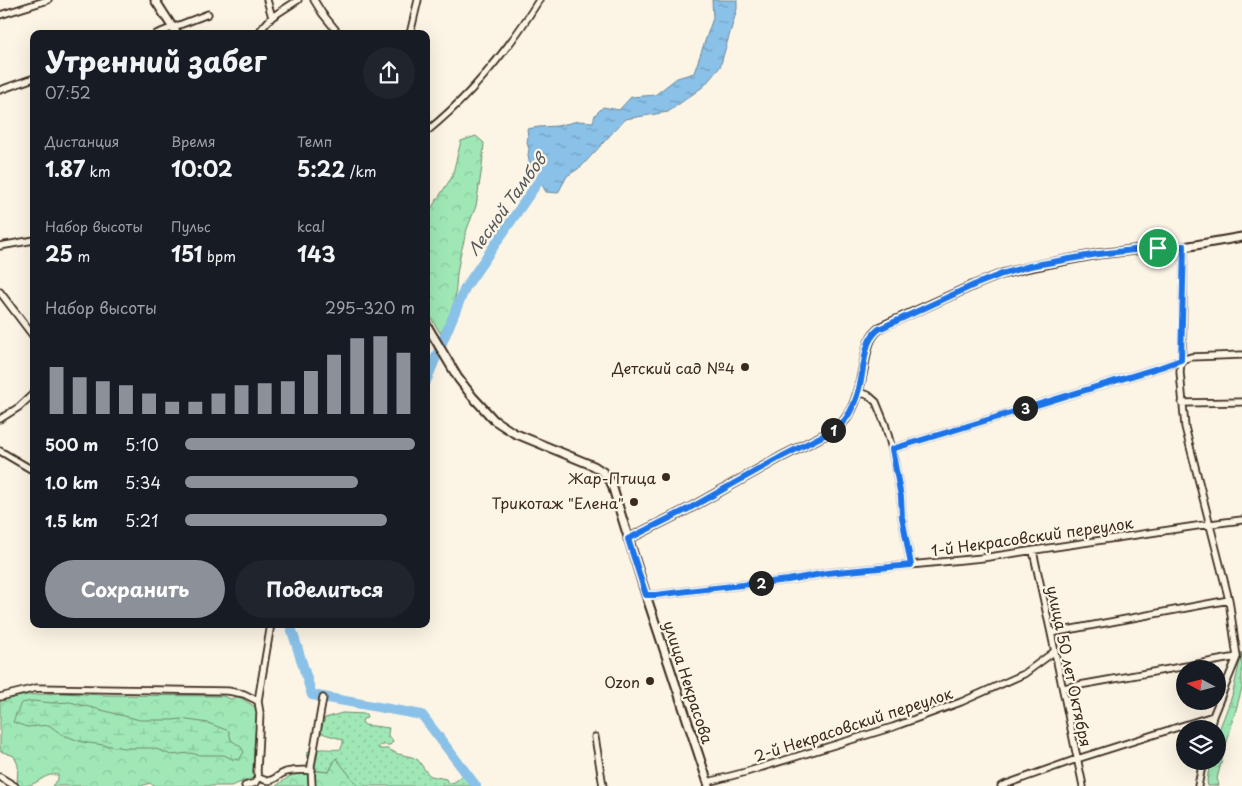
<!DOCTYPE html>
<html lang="ru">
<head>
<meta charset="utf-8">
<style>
  :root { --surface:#171b24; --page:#20242c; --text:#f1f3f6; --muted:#9ea1a6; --accent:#8c9099 }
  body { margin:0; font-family:"Playpen Sans",sans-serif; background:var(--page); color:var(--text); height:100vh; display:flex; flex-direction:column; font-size:19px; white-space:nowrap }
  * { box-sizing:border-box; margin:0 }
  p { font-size:16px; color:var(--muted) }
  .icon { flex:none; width:28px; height:28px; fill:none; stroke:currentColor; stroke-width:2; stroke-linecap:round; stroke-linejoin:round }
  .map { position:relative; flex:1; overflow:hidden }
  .drawer { position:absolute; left:30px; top:30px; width:400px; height:598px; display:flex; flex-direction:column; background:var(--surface); border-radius:10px; box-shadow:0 5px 20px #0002 }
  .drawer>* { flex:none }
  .needle { width:32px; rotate:277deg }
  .tools { position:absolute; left:1176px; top:660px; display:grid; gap:10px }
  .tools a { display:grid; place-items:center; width:50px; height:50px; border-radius:50%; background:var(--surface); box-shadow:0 5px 20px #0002; font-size:25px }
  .pin { position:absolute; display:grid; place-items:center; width:42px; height:42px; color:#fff; margin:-21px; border:2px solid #fff; border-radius:50%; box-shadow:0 1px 5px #0007 }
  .km { position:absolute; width:25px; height:25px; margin:-12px; border-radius:50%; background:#222; color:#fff; font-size:14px; line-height:25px; text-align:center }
  .round { display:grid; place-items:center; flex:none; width:52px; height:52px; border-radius:26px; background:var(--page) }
  .head { display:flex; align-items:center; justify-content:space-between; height:85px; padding:0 15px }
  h1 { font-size:28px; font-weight:700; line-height:38px }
  .metrics { display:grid; grid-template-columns:repeat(3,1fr); gap:8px; height:85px; padding:5px 15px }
  .metrics div { display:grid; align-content:center }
  .metrics b { font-size:21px; font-weight:700 }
  .metrics small { font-size:14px; font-weight:400 }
  .metrics p { font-size:14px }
  .chart { height:140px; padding:10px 15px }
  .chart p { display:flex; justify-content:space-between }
  .chart svg { width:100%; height:90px; margin-top:5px; stroke:var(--accent); stroke-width:6 }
  .primary-button { display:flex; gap:10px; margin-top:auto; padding:10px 15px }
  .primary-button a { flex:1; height:58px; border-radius:30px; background:var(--accent); color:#fff; font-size:20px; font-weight:700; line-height:58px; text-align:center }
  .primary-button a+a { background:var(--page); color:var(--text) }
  ul { padding:0 15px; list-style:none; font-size:16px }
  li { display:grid; grid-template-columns:80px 60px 1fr; align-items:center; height:38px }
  li i { height:12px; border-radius:6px; background:var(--accent) }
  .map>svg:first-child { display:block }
  .grass { fill:url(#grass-dots); stroke:#6d896a }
  .forest { fill:url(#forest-crowns); stroke:#6d896a }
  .wetland { fill:url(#wetland-marsh); stroke:#6d896a }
  .water { fill:url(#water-ripples); stroke:#6a8597 }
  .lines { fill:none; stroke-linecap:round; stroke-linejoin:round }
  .river { stroke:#8ac1e8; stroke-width:10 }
  .minor-casing { stroke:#3b2a1e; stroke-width:9 }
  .tertiary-casing { stroke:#3b2a1e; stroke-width:11 }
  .minor { stroke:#fcf5e5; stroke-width:5.5 }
  .tertiary { stroke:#fcf5e5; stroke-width:7 }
  .route-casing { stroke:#fff; stroke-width:10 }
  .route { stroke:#1a73e8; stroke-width:6 }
  .poi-dot { fill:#3b2a1e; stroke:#fcf5e5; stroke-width:2 }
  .labels { text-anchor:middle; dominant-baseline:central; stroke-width:4.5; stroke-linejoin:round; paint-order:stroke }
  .poi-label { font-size:15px; fill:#3b2a1e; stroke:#fcf5e5; text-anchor:end }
  .street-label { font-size:15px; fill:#3b2a1e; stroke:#fcf5e5 }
  .water-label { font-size:16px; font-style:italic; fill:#53575b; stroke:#fcf5e5 }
</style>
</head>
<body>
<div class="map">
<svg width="1242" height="786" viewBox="0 0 1242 786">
  <defs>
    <pattern id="grass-dots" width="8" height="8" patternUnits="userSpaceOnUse" patternTransform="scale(1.25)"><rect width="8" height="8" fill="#9fe8b6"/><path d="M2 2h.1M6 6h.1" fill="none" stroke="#8ac79c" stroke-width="1.8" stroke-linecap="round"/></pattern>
    <pattern id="forest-crowns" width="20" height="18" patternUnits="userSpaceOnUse" patternTransform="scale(1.25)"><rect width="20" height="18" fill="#9fe8b6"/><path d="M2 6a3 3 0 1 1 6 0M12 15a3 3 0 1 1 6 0" fill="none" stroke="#8ac79c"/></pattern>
    <pattern id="wetland-marsh" width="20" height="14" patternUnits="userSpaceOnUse" patternTransform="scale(1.25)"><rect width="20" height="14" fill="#9fe8b6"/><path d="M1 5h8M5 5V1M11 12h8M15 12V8" fill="none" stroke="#8ac79c"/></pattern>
    <pattern id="water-ripples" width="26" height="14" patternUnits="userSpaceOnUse" patternTransform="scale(1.25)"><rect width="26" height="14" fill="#8ac1e8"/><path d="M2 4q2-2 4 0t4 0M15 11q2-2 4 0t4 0" fill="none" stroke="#729dbb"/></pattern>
  </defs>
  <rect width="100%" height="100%" fill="#fcf5e5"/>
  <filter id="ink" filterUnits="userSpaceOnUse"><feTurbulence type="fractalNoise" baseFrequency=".02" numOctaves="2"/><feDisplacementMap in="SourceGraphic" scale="10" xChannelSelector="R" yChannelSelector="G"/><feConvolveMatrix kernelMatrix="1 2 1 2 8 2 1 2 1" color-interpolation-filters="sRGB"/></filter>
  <g filter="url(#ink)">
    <path class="grass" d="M342 713 366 714 367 718 363 719 362 722 365 725 389 728 388 733V736L392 739 393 742 390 745H382L379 746V749H388L398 754 412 757 418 760 427 773 431 776 446 779 448 783C456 784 461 776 467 771L472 786H358L336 759 329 772 317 771C314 767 308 762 307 758 302 744 333 751 341 749L343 743V740C335 736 327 736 320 732L325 718Z"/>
    <path class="forest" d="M476 136 484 143 482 167 476 206 467 229 460 256 457 274 455 300 449 316 441 334 426 311V216L452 177 461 141Z
      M60 693 104 695 223 696 231 699 238 696 257 708C255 731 258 755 253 778L231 786H154L150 783 141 786H52L58 779V775C45 773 42 781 30 785 26 786 22 786 17 786L18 765 14 756 0 751V700L28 695Z
      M336 758 358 786H276L296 772 317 771 329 772Z"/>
    <path class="wetland" d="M1242 652V688L1217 778 1219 786H1208L1207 781 1210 761H1218V733L1232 696Z
      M33 701 52 703 70 702 140 720H173L181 719 208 723 229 731 231 740 241 747 244 752 239 760 232 759 224 755H199L190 753 171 755 154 748H125L82 742 61 734 49 725 27 727 13 722 21 703Z"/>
    <path class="water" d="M712 0H737V9L720 67 704 86 668 112 625 119 581 167 567 176 558 193 546 192 540 181 539 170 530 167 528 155 529 149 527 143 528 136 527 129 539 127 557 126 578 121 593 122 595 115 603 107 619 110 631 97 655 95 677 78 694 73 713 18Z"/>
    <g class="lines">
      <path class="river" d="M426 381 465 288 547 169
        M290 624 312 695 422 715 476 786"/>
      <defs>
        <path id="minor" d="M267 0 272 17
          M314 0 322 13 339 34
          M0 15 48 0
          M156 34 208 14
          M257 34 272 17 298 0
          M410 34 418 0
          M0 90 34 78
          M426 132C472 95 508 50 539 0
          M0 246 34 240
          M1184 247 1182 349 1180 372 1185 427 1229 600 1237 657 1213 716 1210 729
          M0 292 34 337
          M857 392 868 395 876 402 885 424 892 449 901 497 902 517 911 565
          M1182 403 1242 402
          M0 419 19 407 34 393
          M892 449 1161 367 1191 357 1242 355
          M0 451 34 471
          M1033 551 1051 633 1083 786
          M646 595H656L696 590 788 580 827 573 982 558 1210 524 1242 520
          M1051 633 1229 600
          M1063 688 1237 657
          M0 697 36 688 228 691 244 694 258 701
          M595 737 603 786
          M0 777 15 786
          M258 777C273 786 274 776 286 772 294 770 303 770 312 770
          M708 782 746 772 893 727 961 702 1024 674 1055 651
          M245 786 255 783 258 777 257 772 260 713 258 701 271 624
          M312 786 311 766 323 698
          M1001 786 1077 759 1213 716
          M1198 786 1203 761"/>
        <path id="tertiary" d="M155 0 173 28 178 34
          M426 324 458 378 472 396 494 420 514 433 594 466 603 472 611 482 646 595 709 786
          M628 539 690 508 781 457 836 429C854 415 859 391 863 370 867 353 866 336 883 326L974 285 1002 274 1030 267 1098 254 1143 249 1184 247 1242 237"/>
      </defs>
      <use href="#minor" class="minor-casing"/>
      <use href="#tertiary" class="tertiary-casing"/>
      <use href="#minor" class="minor"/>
      <use href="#tertiary" class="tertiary"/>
    </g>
  </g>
  <g class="lines" filter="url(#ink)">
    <defs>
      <path id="route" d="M1184 246 1181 360 1161 367 892 449 901 497 902 517 911 565 827 573 788 580 696 590 656 595H646L628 539 690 508 781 457 836 429C854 415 860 390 863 368 866 353 866 339 879 329L974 285 1002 274 1030 266 1098 254 1143 249Z"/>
    </defs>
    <use href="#route" class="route-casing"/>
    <use href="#route" class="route"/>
  </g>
  <g class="poi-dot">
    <circle cx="745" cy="367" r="5"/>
    <circle cx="666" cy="477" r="5"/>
    <circle cx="634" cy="502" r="5"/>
    <circle cx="650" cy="681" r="5"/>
  </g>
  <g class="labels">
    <g class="poi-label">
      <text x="735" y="367">Детский сад №4</text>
      <text x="656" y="477">Жар-Птица</text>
      <text x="624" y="502">Трикотаж "Елена"</text>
      <text x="640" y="681">Ozon</text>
    </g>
    <g class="street-label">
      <text transform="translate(1032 536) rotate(-8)">1-й Некрасовский переулок</text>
      <text transform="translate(1070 666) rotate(78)">улица 50 лет Октября</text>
      <text transform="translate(689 682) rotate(72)">улица Некрасова</text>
      <text transform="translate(853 724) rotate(-18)">2-й Некрасовский переулок</text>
    </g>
    <g class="water-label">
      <text transform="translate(506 204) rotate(-54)">Лесной Тамбов</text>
    </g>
  </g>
</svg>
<div class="tools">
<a><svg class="needle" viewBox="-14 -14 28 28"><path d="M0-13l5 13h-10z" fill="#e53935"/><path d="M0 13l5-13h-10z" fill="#9ea1a6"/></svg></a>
<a><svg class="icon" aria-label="layers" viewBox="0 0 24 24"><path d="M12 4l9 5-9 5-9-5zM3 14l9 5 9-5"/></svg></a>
</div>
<div class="pin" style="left:1158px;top:248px;background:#1e9e55"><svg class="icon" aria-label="arrive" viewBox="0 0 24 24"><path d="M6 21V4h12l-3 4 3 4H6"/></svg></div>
<b class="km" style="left:833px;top:430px">1</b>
<b class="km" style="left:761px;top:583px">2</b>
<b class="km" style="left:1025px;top:408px">3</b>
<section class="drawer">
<div class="head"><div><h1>Утренний забег</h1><p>07:52</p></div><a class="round"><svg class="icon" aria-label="share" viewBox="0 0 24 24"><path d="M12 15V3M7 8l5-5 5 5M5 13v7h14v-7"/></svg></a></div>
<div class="metrics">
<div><p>Дистанция</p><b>1.87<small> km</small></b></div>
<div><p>Время</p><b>10:02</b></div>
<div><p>Темп</p><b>5:22<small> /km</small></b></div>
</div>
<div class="metrics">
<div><p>Набор высоты</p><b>25<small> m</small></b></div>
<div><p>Пульс</p><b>151<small> bpm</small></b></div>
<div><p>kcal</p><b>143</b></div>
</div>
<div class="chart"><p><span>Набор высоты</span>295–320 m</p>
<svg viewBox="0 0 160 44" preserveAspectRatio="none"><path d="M5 44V21M15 44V26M25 44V28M35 44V30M45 44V34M55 44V38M65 44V38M75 44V34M85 44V30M95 44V29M105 44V28M115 44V23M125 44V15M135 44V7M145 44V6M155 44V14"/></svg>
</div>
<ul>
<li><b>500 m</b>5:10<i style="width:100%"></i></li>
<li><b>1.0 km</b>5:34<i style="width:75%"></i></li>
<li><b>1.5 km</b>5:21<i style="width:88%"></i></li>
</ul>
<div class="primary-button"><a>Сохранить</a><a>Поделиться</a></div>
</section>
</div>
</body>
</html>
